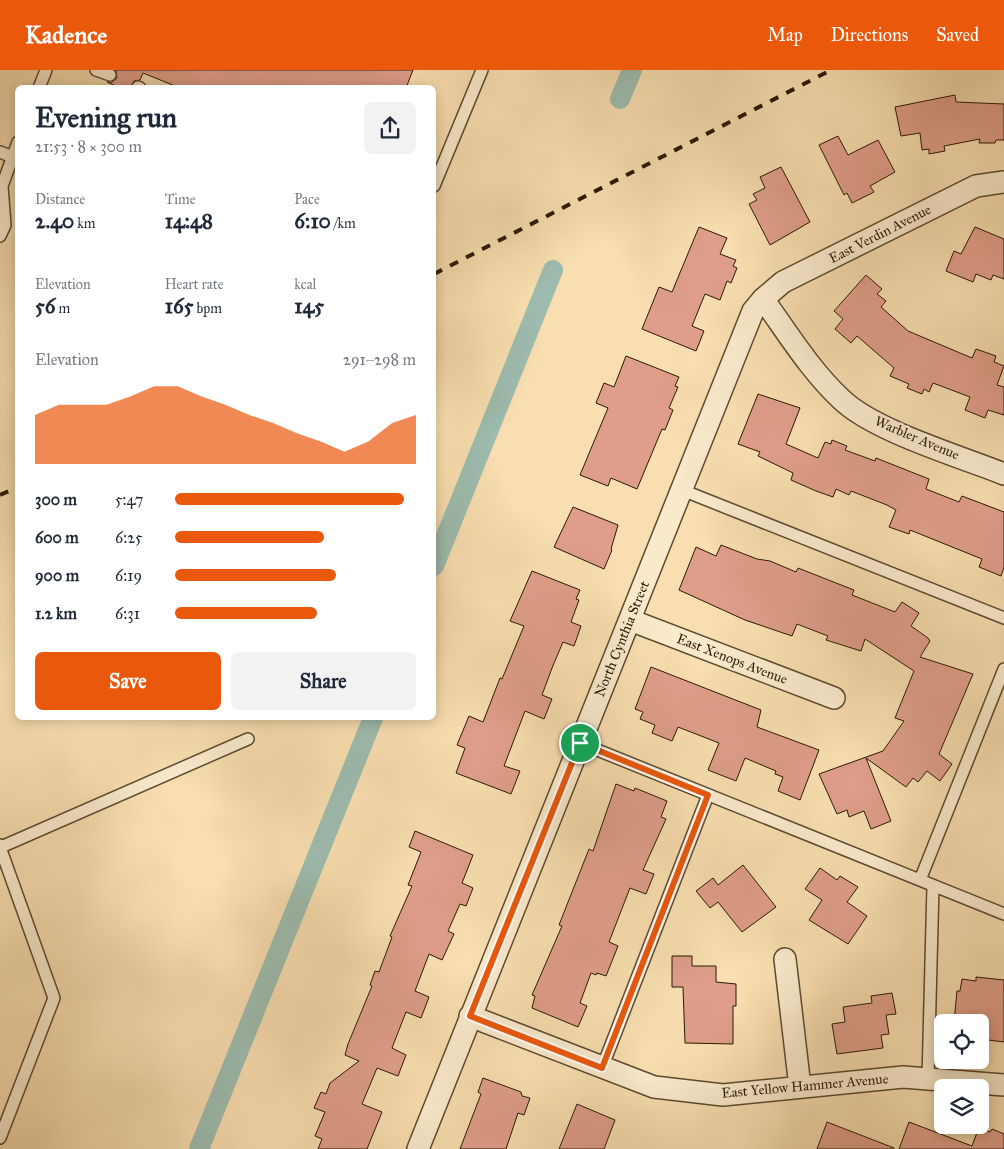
<!DOCTYPE html>
<html lang="en">
<head>
<meta charset="utf-8">
<style>
  :root { --surface:#fff; --page:#f2f2f3; --text:#1f2937; --muted:#747a83; --accent:#ea580c }
  body { margin:0; font-family:"IM FELL Great Primer",serif; background:var(--page); color:var(--text); height:100vh; display:flex; flex-direction:column; font-size:19px; white-space:nowrap }
  * { box-sizing:border-box; margin:0 }
  p { font-size:16px; color:var(--muted) }
  .icon { flex:none; width:28px; height:28px; fill:none; stroke:currentColor; stroke-width:2; stroke-linecap:round; stroke-linejoin:round }
  .map { position:relative; flex:1; overflow:hidden }
  .sheet { position:absolute; left:15px; top:15px; width:421px; height:635px; display:flex; flex-direction:column; background:var(--surface); border-radius:8px; box-shadow:0 2px 12px #0003 }
  .sheet>* { flex:none }
  .buttons { position:absolute; left:934px; top:944px; display:grid; gap:10px }
  .buttons a { display:grid; place-items:center; width:55px; height:55px; border-radius:8px; background:var(--surface); box-shadow:0 2px 12px #0003; font-size:25px }
  .pin { position:absolute; display:grid; place-items:center; width:42px; height:42px; color:#fff; margin:-21px; border:2px solid #fff; border-radius:50%; box-shadow:0 1px 5px #0007 }
  .round { display:grid; place-items:center; flex:none; width:52px; height:52px; border-radius:8px; background:var(--page) }
  .headline { display:flex; align-items:center; justify-content:space-between; height:85px; padding:0 20px }
  h1 { font-size:28px; font-weight:700; line-height:38px }
  .metrics { display:grid; grid-template-columns:repeat(3,1fr); gap:8px; height:85px; padding:5px 20px }
  .metrics div { display:grid; align-content:center }
  .metrics b { font-size:21px; font-weight:700 }
  .metrics small { font-size:14px; font-weight:400 }
  .metrics p { font-size:14px }
  .chart { height:140px; padding:10px 20px }
  .chart p { display:flex; justify-content:space-between }
  .chart svg { width:100%; height:90px; margin-top:5px; fill:var(--accent); opacity:.7 }
  .action { display:flex; gap:10px; margin-top:auto; padding:10px 20px }
  .action a { flex:1; height:58px; border-radius:8px; background:var(--accent); color:#fff; font-size:20px; font-weight:700; line-height:58px; text-align:center }
  .action a+a { background:var(--page); color:var(--text) }
  ul { padding:0 20px; list-style:none; font-size:16px }
  li { display:grid; grid-template-columns:80px 60px 1fr; align-items:center; height:38px }
  li i { height:12px; border-radius:6px; background:var(--accent) }
  header { display:flex; align-items:center; gap:30px; box-sizing:border-box; height:70px; padding:0 25px; background:var(--accent); color:#fff }
  header strong { font-size:24px }
  nav { display:flex; gap:28px; margin-inline-start:auto; font-size:18px }
  .map>svg:first-child { display:block }
  .lines { fill:none; stroke-linecap:round; stroke-linejoin:round }
  .canal { stroke:#9dbcaf; stroke-width:20 }
  .building { fill:#df9e8a; stroke:#291905 }
  .lane-casing { stroke:#5d4a30; stroke-width:14 }
  .street-casing { stroke:#5d4a30; stroke-width:24 }
  .lane { stroke:#faeacc; stroke-width:11 }
  .street { stroke:#faeacc; stroke-width:21 }
  .rail { stroke:#291905; stroke-width:4; stroke-dasharray:9 9; stroke-linecap:butt }
  .route-casing { stroke:#fff; stroke-width:10 }
  .route { stroke:#ea580c; stroke-width:6 }
  .labels { text-anchor:middle; dominant-baseline:central; stroke-width:5; stroke-linejoin:round; paint-order:stroke }
  .street-label { font-size:14px; fill:#291905; stroke:#faeacc }
</style>
</head>
<body>
<header>
<strong>Kadence</strong>
<nav><a>Map</a><a>Directions</a><a>Saved</a></nav>
</header>
<div class="map">
<svg width="1004" height="1079" viewBox="0 0 1004 1079">
  <rect width="100%" height="100%" fill="#f8deb0"/>
  <filter id="stains"><feTurbulence type="fractalNoise" baseFrequency=".004" numOctaves="4"/><feColorMatrix values="0 0 0 0 .2 0 0 0 0 .09 0 0 0 0 .02 0 0 0 .5 -.17"/></filter>
  <radialGradient id="worn" r=".72"><stop offset=".6" stop-color="#630" stop-opacity="0"/><stop offset="1" stop-color="#630" stop-opacity=".3"/></radialGradient>
  <g class="lines">
    <path class="canal" d="M620 29 632 0
      M434 496 553 200
      M199 1079 373 648"/>
  </g>
  <path class="building" d="M116 0H413L406 18H180L143 3 140 10 134 11 131 18H120L107 12H112L117 8Z
    M955 25 956 32 1004 34V70H996L995 73H979L980 69 944 76 945 81 929 84V79L922 80 920 63 901 66 895 37Z
    M838 66 848 85 878 70 895 102 870 116 874 122 852 133 847 123 844 125 819 75Z
    M781 97 810 152 770 175 749 134 757 130 753 124 765 118 760 107Z
    M699 157 727 168 720 184 736 190 733 196 737 198 731 213 727 211 720 230 705 224 692 256 704 261 696 281 642 259 659 217 672 222Z
    M975 157 1004 169V209L993 205 991 210 976 204 973 212 946 201 954 181 961 184Z
    M866 205 882 219 877 224 886 231 881 237 908 261 972 288 976 279 996 286 994 292 1004 296 997 315 1004 317V345L988 340 985 348 965 340 970 327 933 313 929 322 924 319 922 324 907 318 909 314 890 306 894 298 857 266 851 273 835 259 843 249 834 241Z
    M626 286 679 307 675 316 678 317 669 338 673 340 665 360 662 359 637 419 611 408 608 416 580 405 608 338 596 333 604 313 614 317Z
    M758 324 800 338 786 374 818 388 825 372 831 374 832 370 847 376 845 380 875 391 876 388 929 409 926 419 959 432 962 426 1004 442V497L1001 506 979 497 982 489 910 460 909 464 889 457 896 440 887 435 851 421 849 425 836 419 833 427 816 421 791 410 793 403 758 386 760 382 738 374Z
    M573 437 618 455 611 479 612 480 604 499 554 477Z
    M721 475 757 489 770 491 796 502 798 498 831 511 854 520 852 525 895 542 902 532 919 543 911 556 928 568 930 571 920 587 973 604 939 684 952 694 940 711 927 701 918 712 913 708 906 717 866 688 891 751 871 759 864 741 849 747 847 740 837 744 819 704 883 681 904 651 895 648 914 601 865 569 861 581 826 570 828 566 797 554 792 566 745 550 679 520 696 477 716 486Z
    M532 501 580 520 576 529 579 530 571 552 581 556 574 576 563 572 552 598 542 625 552 629 544 649 525 641 504 696 520 701 511 724 456 703 465 678 457 675 469 646 483 652 500 608 502 609 524 556 510 551Z
    M651 597 761 640 757 657 819 680 800 730 778 721 783 707 775 704 776 701 745 688 736 711 708 700 719 673 678 657 672 671 652 663 655 655 640 649 643 642 635 639Z
    M616 714 634 721 635 718 667 731 661 747 666 749 643 800 654 804 646 824 630 818 609 872 618 876 606 906 597 903 596 905 591 903 580 933 587 936 578 957 532 938 535 926 532 925 562 856 559 855 589 779 593 781Z
    M415 761 473 785 462 813 473 818 466 836 460 834 448 861 454 864 442 890 429 884 415 921 429 927 421 948 406 942 392 978 406 985 398 1006 377 998 362 1034 382 1042 367 1079H318L322 1069 315 1066 325 1042 314 1038 321 1022 326 1024 330 1013 359 991 345 985 348 974 372 916 370 915 375 901 379 902 392 867 390 866 412 816 408 815 421 782 409 777Z
    M743 795 776 837 742 862 718 832 710 838 696 821 713 808 718 815Z
    M820 798 837 810 840 806 858 817 847 832 867 846 848 874 809 850 822 830 805 819Z
    M672 886H692V896H716V912L736 914V936H733V974L685 973 683 917H672Z
    M976 907 1004 910V972L980 969V952H954L957 921H960L962 909 976 911Z
    M892 923 896 944 886 945 889 964 881 965 883 978 837 984 832 954 845 952 843 937 872 933 871 926Z
    M483 1008 521 1022 522 1026 530 1028 524 1045 518 1043 506 1079H460L481 1024 478 1022Z
    M577 1034 615 1050 604 1079H559Z
    M827 1052 894 1078V1079H817Z
    M909 1052 972 1076 979 1057 990 1062 992 1059 1004 1064V1079H899Z"/>
  <g class="lines">
    <defs>
      <path id="lane" d="M96 0 110 5
        M138 17 140 18
        M39 18 46 0
        M0 82 18 89
        M434 116 482 0
        M0 166 5 155 2 116 18 72
        M682 420 1004 548
        M580 673 1004 844
        M0 775 1 777 248 669
        M0 777 54 928 0 1068
        M920 810 1004 599
        M602 998 708 725
        M928 1009 933 816"/>
      <path id="street" d="M763 229C787 262 810 300 841 329 874 361 959 386 1004 404
        M630 550 834 628
        M785 889 800 1017
        M470 946 654 1017 723 1025 903 1007 1004 1015
        M418 1079 753 241 763 229 783 212 976 116 1004 112"/>
    </defs>
    <use href="#lane" class="lane-casing"/>
    <use href="#street" class="street-casing"/>
    <use href="#lane" class="lane"/>
    <use href="#street" class="street"/>
    <path class="rail" d="M434 204 831 0
      M0 425 18 417"/>
  </g>
  <g class="lines">
    <defs>
      <path id="route" d="M580 673 708 725 602 998 470 946Z"/>
    </defs>
    <use href="#route" class="route-casing"/>
    <use href="#route" class="route"/>
  </g>
  <g class="labels">
    <g class="street-label">
      <text transform="translate(880 164) rotate(-27)">East Verdin Avenue</text>
      <text transform="translate(917 368) rotate(23)">Warbler Avenue</text>
      <text transform="translate(622 569) rotate(-68)">North Cynthia Street</text>
      <text transform="translate(732 589) rotate(21)">East Xenops Avenue</text>
      <text transform="translate(805 1016) rotate(-5)">East Yellow Hammer Avenue</text>
    </g>
  </g>
  <rect width="100%" height="100%" filter="url(#stains)"/>
  <rect width="100%" height="100%" fill="url(#worn)"/>
</svg>
<div class="buttons">
<a><svg class="icon" aria-label="locate" viewBox="0 0 24 24"><circle cx="12" cy="12" r="6"/><path d="M12 2v4M12 18v4M2 12h4M18 12h4"/></svg></a>
<a><svg class="icon" aria-label="layers" viewBox="0 0 24 24"><path d="M12 4l9 5-9 5-9-5zM3 14l9 5 9-5"/></svg></a>
</div>
<div class="pin" style="left:580px;top:673px;background:#1e9e55"><svg class="icon" aria-label="arrive" viewBox="0 0 24 24"><path d="M6 21V4h12l-3 4 3 4H6"/></svg></div>
<section class="sheet">
<div class="headline"><div><h1>Evening run</h1><p>21:53 · 8 × 300 m</p></div><a class="round"><svg class="icon" aria-label="share" viewBox="0 0 24 24"><path d="M12 15V3M7 8l5-5 5 5M5 13v7h14v-7"/></svg></a></div>
<div class="metrics">
<div><p>Distance</p><b>2.40<small> km</small></b></div>
<div><p>Time</p><b>14:48</b></div>
<div><p>Pace</p><b>6:10<small> /km</small></b></div>
</div>
<div class="metrics">
<div><p>Elevation</p><b>56<small> m</small></b></div>
<div><p>Heart rate</p><b>165<small> bpm</small></b></div>
<div><p>kcal</p><b>145</b></div>
</div>
<div class="chart"><p><span>Elevation</span>291–298 m</p>
<svg viewBox="0 0 160 44" preserveAspectRatio="none"><path d="M0 44V20L10 15L20 15L30 15L40 11L50 6L60 6L70 11L80 15L90 20L100 24L110 29L120 33L130 38L140 33L150 24L160 20V44z"/></svg>
</div>
<ul>
<li><b>300 m</b>5:47<i style="width:95%"></i></li>
<li><b>600 m</b>6:25<i style="width:62%"></i></li>
<li><b>900 m</b>6:19<i style="width:67%"></i></li>
<li><b>1.2 km</b>6:31<i style="width:59%"></i></li>
</ul>
<div class="action"><a>Save</a><a>Share</a></div>
</section>
</div>
</body>
</html>
